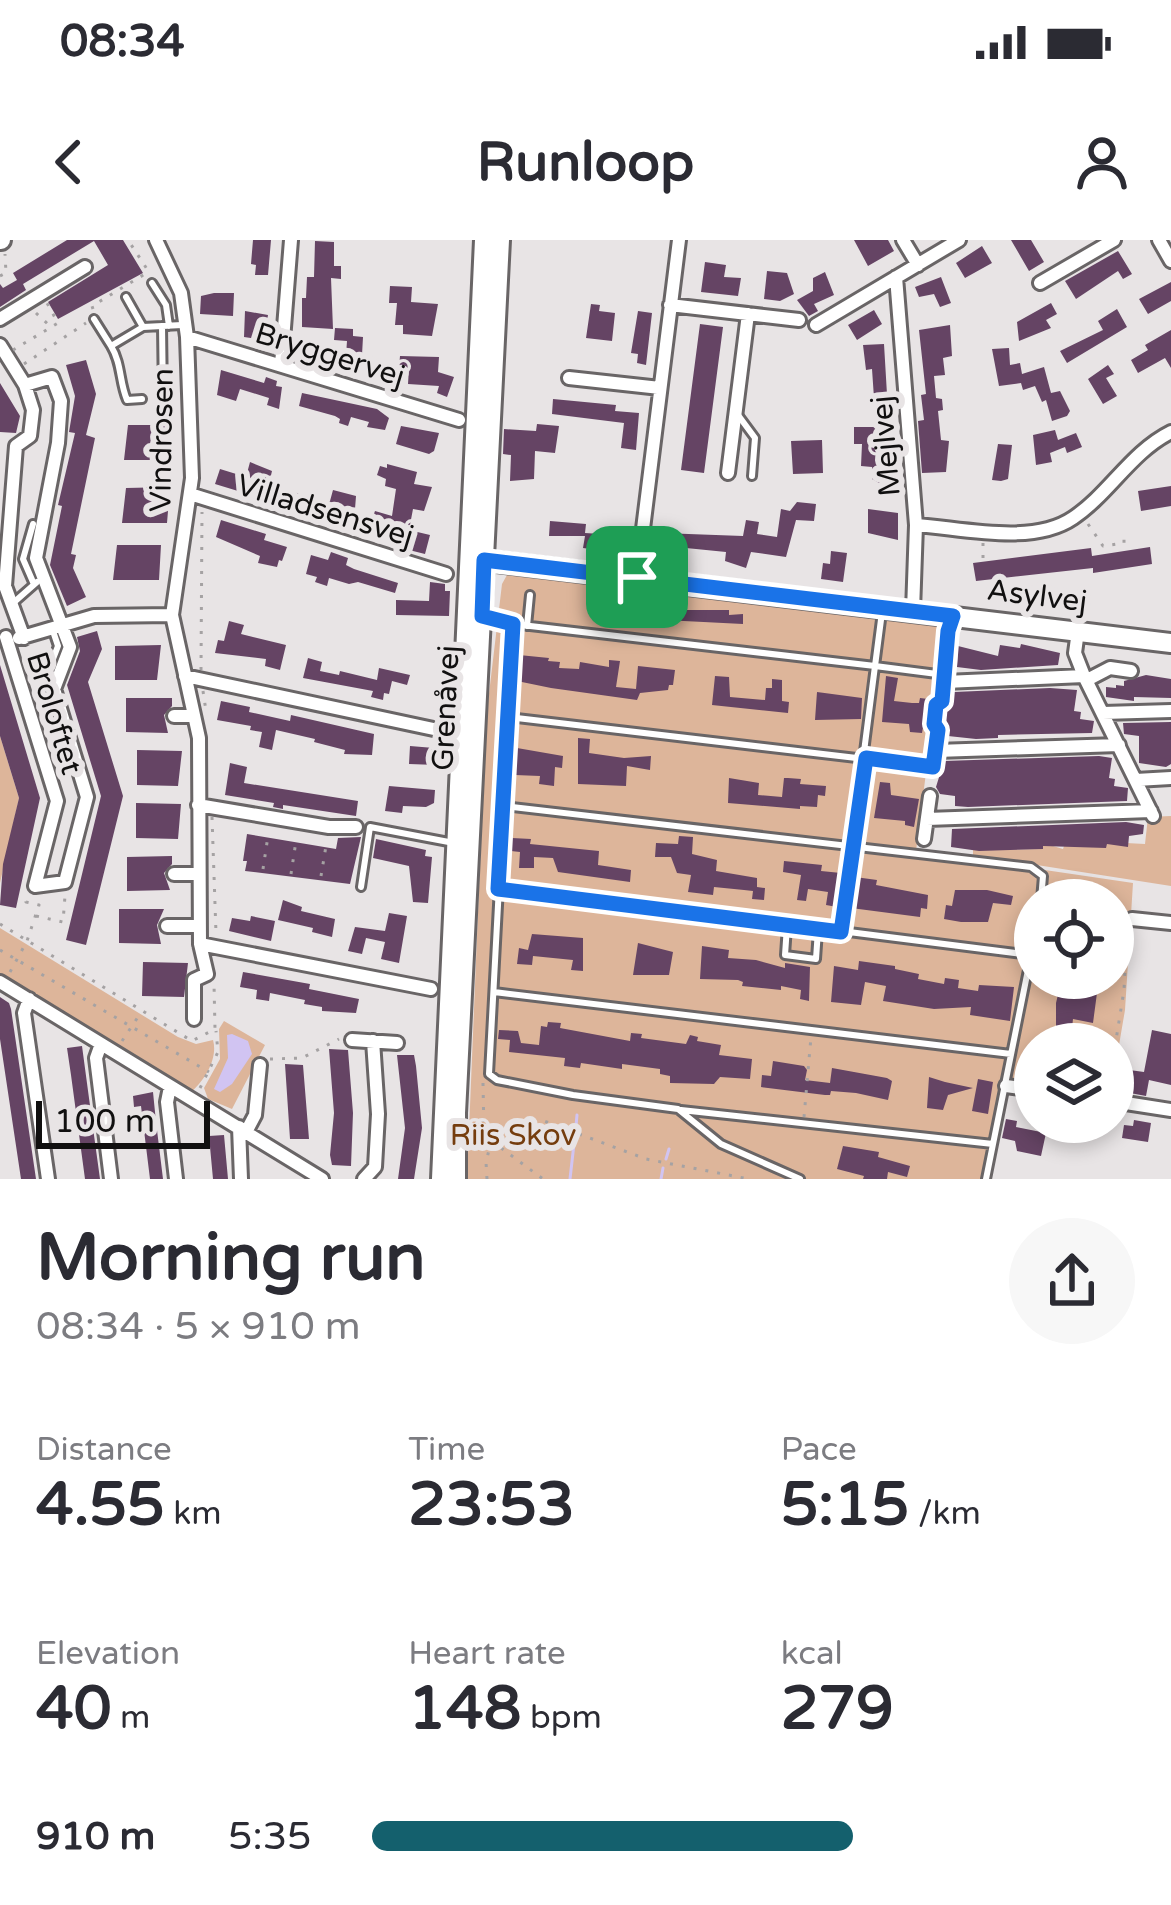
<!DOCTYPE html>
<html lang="en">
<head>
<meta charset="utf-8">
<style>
  :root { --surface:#fff; --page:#f7f7f7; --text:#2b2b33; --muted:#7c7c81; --accent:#14606d }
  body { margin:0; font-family:"Varela Round",sans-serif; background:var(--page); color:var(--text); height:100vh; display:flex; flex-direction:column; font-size:45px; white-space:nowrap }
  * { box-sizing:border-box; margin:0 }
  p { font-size:39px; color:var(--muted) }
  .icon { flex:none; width:66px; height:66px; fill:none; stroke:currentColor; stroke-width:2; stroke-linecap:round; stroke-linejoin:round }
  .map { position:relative; height:939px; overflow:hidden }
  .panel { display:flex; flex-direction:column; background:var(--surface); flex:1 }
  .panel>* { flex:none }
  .controls { position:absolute; left:1014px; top:639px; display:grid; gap:24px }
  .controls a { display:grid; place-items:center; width:120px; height:120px; border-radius:50%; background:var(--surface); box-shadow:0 6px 18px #0003; font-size:60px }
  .scale { position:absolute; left:36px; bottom:30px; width:174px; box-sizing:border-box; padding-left:12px; border:6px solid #111010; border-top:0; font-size:33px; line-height:42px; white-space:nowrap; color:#111010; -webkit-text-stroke:9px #e8e4e5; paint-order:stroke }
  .pin { position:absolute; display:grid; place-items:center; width:102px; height:102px; color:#fff; margin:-51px; border-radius:24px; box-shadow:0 6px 18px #0006 }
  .round { display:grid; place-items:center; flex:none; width:126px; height:126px; border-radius:63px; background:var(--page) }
  .overview { display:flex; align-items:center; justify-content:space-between; height:204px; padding:0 36px }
  h1 { font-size:66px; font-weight:800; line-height:90px }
  .figures { display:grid; grid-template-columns:repeat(3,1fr); gap:18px; height:204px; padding:12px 36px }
  .figures div { display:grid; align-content:center }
  .figures b { font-size:60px; font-weight:800 }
  .figures small { font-size:33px; font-weight:400 }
  .figures p { font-size:33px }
  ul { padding:0 36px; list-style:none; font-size:39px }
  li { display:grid; grid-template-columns:192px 144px 1fr; align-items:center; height:90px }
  li i { height:30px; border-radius:15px; background:var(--accent) }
  .status { display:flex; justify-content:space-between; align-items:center; height:84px; padding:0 60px; background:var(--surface); direction:ltr }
  .status svg { height:33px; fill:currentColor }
  header { display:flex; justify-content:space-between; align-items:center; height:156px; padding:0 36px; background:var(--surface); font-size:54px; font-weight:800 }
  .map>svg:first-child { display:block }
  .green { fill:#ddb59a; fill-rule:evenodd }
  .water { fill:#d1c4f2 }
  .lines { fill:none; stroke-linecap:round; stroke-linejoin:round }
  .stream { stroke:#d1c4f2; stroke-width:3 }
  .building { fill:#654464 }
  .lane-casing { stroke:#696566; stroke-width:12 }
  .street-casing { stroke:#696566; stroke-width:18 }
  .secondary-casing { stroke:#696566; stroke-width:24 }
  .path { stroke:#a5a2a3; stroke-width:3; stroke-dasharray:3 9; stroke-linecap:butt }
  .lane { stroke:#fff; stroke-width:6 }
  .street { stroke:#fff; stroke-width:12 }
  .secondary { stroke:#fff; stroke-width:18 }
  .route-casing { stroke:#fff; stroke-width:24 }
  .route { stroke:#1a73e8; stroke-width:15 }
  .labels { text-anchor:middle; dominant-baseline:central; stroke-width:12; stroke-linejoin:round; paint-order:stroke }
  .street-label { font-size:30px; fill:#111010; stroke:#e8e4e5 }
  .park-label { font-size:30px; fill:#753d0e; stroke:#e8e4e5 }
</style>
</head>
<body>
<div class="status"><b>08:34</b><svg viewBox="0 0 49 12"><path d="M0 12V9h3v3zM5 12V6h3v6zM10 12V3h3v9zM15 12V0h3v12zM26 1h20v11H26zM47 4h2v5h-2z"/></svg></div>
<header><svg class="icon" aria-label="back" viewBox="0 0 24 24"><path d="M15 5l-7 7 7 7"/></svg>Runloop<svg class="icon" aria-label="person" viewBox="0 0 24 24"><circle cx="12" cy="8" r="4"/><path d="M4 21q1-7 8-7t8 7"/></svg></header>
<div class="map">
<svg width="1171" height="939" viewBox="0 0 1171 939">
  <rect width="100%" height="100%" fill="#e8e4e5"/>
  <path class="green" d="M538 334 945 384 916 611 1133 643 1125 770 1113 840V804H1035V858L1007 854 989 939H467L486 479 502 344 507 335ZM1035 660H1113V738H1035Z
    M0 496 19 558 0 643Z
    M1171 576V646L973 615V610L1042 609 1043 603 1063 609 1065 603 1106 607 1107 602 1145 604 1148 577Z
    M0 688 178 797 196 804 213 800C218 817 206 839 192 851L0 734Z
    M224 781 265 805 232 869 208 859 204 848 220 819 219 789Z"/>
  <path class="water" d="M232 794 248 801 252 814 232 844 220 852 214 849 228 818 227 795Z"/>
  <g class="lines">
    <path class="stream" d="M576 886 577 875
      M666 919 669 909
      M570 939 575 895
      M661 939 663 928"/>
  </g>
  <path class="building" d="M67 0H123L143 33 58 79 48 62 108 25 94 1 23 44 26 50 0 67V44L3 48 17 40 13 33Z
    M253 0H271L268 35H255L256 25 251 24Z
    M854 0H888L894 11 868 26Z
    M1011 0H1031L1044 22 1029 31Z
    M315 1 334 2V26H341V39L331 38 333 89 302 87V58H306L307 37H314Z
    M982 6 992 23 965 38 956 23Z
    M1118 11 1132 34 1123 39 1118 31 1076 59 1065 41Z
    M705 22 726 25 724 37 741 38 738 56 701 52Z
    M767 31 787 33 794 54 780 61 764 59Z
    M825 32 834 55 814 64 818 71 809 76 797 60 813 51V38Z
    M941 37 951 63 940 67 934 54 919 57 915 47Z
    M1171 42V61L1148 74 1139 59Z
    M390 46 412 47 411 62 438 64 432 96 403 94V85H395L397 63H389Z
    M214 53H234L233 76 200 74 201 56Z
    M1051 63 1057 74 1046 80 1051 88 1019 101 1017 82Z
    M591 64 600 65 599 71 615 73 612 101 586 98Z
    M1117 69 1127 87 1067 123 1060 111 1103 90 1098 81Z
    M874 70 882 84 857 100 848 85Z
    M245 71 268 75 264 100 244 97Z
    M638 71 652 73 646 125 637 123 638 114 631 113Z
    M700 84 723 87 704 233 681 230Z
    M950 85 952 116 943 118 945 135 934 136 936 158 942 159 943 170 938 171 941 200 949 201 946 232 922 233 918 181 924 180 921 155 926 154 919 90Z
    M335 88 353 89V96L363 97 362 115H346L347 101 334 100Z
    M1171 90V128L1165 118 1138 133 1131 120 1148 110 1145 105Z
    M884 104 889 188H894L893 205H886L884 229H895L902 237 901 248 894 251 880 250 881 244 872 239V227L861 226 862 204H854V187H876L872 129 866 130 863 105Z
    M1009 108 1010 125 1020 123 1022 134 1044 127 1051 153 1060 151 1070 171 1067 176 1052 181 1046 160 1042 162 1035 146 1023 150 1021 143 999 146 992 109Z
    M400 116 439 117 438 132 454 137 447 157 437 153 439 146 408 144 409 128H399Z
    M86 120 96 154 86 195 95 198 71 314 76 315 73 328 86 357 67 366 50 325 62 266 58 265 75 193 69 192 75 156 66 125Z
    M1108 125 1114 134 1106 138 1117 156 1103 164 1088 139Z
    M221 130 264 143 266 137 277 141 276 146 282 147 279 169 267 165 269 158 240 149 236 161 217 155Z
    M0 143 20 176 16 193 0 192Z
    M302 153 377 169 389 178 385 190 367 187 369 182 351 177 348 186 339 183 340 179 335 176 299 166Z
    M553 159 616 165 615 171 639 173 636 210 621 208 624 183 552 174Z
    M537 184 559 186 555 213 535 211 534 239 510 241 511 215 503 214 504 189 536 191Z
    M128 185H173L170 220H124Z
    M401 186 439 193 434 211 429 214 396 204Z
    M1055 190 1058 200 1076 193 1082 207 1067 213 1065 207 1050 213 1052 222 1036 225 1033 195Z
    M822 200 823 233 793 234 791 201Z
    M998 204 1012 205 1008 239 1001 241 992 240Z
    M250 222 272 231 266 256 261 258 215 244 220 229 246 237Z
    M387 224 417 232 414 244 432 247 424 271 413 269 409 290 430 295 425 314 409 310 411 301 358 288 360 279 371 282 375 271 392 276 396 249 385 246 386 239 377 235 380 226 387 228Z
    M1171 246V266L1141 271 1138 251Z
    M170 247 167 283H122L126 248Z
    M287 250 323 261H330L333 250 356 256 355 269 344 268 341 280 328 278 283 264Z
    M797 262 816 264 814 281 796 280 786 317 751 312 746 328 725 321 726 312 686 308V312L655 305 661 293 743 296 746 280 759 282 757 294 777 297 781 269 790 271Z
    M868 269 898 273V300L868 293Z
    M221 280 266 294 264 300 287 307 282 321 279 320 277 327 258 323 260 316 216 297Z
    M550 281 586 284 585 293 600 294 598 310 583 308 585 296H549Z
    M117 305H161L159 340H113Z
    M1150 307 1152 324 1093 333V328L976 341 973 323 1091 308 1092 316Z
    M831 311 847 313 843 342 821 339 823 323 830 324Z
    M331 312 348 318 346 325 354 329 398 343 395 353 358 342 349 344 329 338 327 346 315 342 317 337 306 334 311 315 328 320Z
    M430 342 445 344V351H450L449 376 396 375V360L429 361Z
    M657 365 673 366V370H729V375L743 374V384L664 380 665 375 656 374Z
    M229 381 244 385 241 394 286 405 280 430 265 426 266 419 215 413 218 400 224 401Z
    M97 391 102 409 88 442 123 556 86 705 66 700 101 556 67 445 80 411 77 397Z
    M1021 404 1060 413 1058 425 981 430 957 427 958 406 998 416 1000 405 1020 408Z
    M161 405 157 440H115V406Z
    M519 415 549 418 548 421 560 422 559 428 579 429 580 422 609 427V420L620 421 616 447 636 449 638 426 675 430 673 445H669L668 450 640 453 637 460 551 448 517 441Z
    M308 418 322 422 320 431 339 435 340 431 377 440 379 428 410 435 407 445 392 441 389 454 384 453 383 460 371 457 373 451 303 438Z
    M0 425 40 558 16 668 0 665 3 624 19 558 0 496Z
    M1146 435 1171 439V458L1134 457V461L1106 457V447L1116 448V445L1124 446V441Z
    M715 436 729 437 730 457 765 460 766 448H772V439L782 440V461L789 462 788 473 712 465Z
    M886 436 898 438 894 461 912 463H919L920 458 928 459 922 493 910 492 909 484 882 482Z
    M1050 448 1077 450 1074 471 1081 472 1080 479 1094 481 1092 493 998 495V498L976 499 948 496 945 471 950 469 954 452Z
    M817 452 862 458 861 479 815 480Z
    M126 458H172V466L164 475 168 493 126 492Z
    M221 461 250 467 249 472 290 481 291 475 374 494 372 515 344 514 345 510 314 502 315 499 276 490 272 510 259 507 262 492 250 490 251 486 217 480Z
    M1171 482V524L1166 527 1139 523V496L1124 494 1123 483Z
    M578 498 590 499 589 513 624 518 651 516 650 530 627 526 626 546 578 544Z
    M410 506 434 508 437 511V525L409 524Z
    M517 508 563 516 562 528 555 527 554 546 539 544 540 536 515 535Z
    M137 510 182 511 178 546 137 545Z
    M1099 516 1112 518 1109 538 1115 539 1114 546 1128 548 1127 561 968 567 955 566V556L940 554 936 547 944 521Z
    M230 523 247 527 244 543 358 561 356 576 283 565V569L273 567 274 563 225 555Z
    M729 538 759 543 758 555 782 557 784 538H788L801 539 800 544 826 546 825 556 818 555 817 567 800 566V569L728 563Z
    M880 542 890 543 891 555 919 559 914 587 905 585V581L874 578Z
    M389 546 435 550 434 563 426 567 403 566 402 573 385 571Z
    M136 563 181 564 178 599 136 598Z
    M1126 582 1144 585 1143 594 1129 596 1128 607 1107 604 1106 608 1043 606V609L979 611 951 607 952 589Z
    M247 594 336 609 338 598 361 597 350 644 245 631 247 621H243Z
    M679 596 693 597 692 614 717 620 716 631 757 638V647L765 648 764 660 752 659 753 651 744 650 714 647 713 655 688 652 691 635 677 633 671 617H655L656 603 678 604Z
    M512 598 531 599 530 604 599 611 598 625 631 630 630 642 558 632 553 618 534 617V628H519L520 612 511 611Z
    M376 599 426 610 425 616 432 617 428 663 413 662 409 626 373 618Z
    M172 616V624L164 633 170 650 127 651V617Z
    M784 621 822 625 821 631 841 633 837 667 826 665 828 652 808 649 806 661 797 660 801 635 783 632Z
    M855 637 877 640 876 645 928 655 927 669 921 668 920 677 851 668Z
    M955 650H987L1013 656 1011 665 993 663 988 682H961L944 679 946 665 952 666Z
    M283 660 302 667 301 671 335 679 332 697 312 692 313 688 278 680Z
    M119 669H164L157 685 161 704 119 703Z
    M389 673 407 676 399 723 381 719 385 702 366 698 362 714 348 711 355 687 385 691Z
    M251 676 275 681 271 701 229 691 232 678 250 681Z
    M532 694 583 698V731L571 730 573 720 533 716 532 725 517 724 519 708 528 710Z
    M638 703 673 712 669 735H633Z
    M702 706 729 710 728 718 756 720 785 728V723L810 727 809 761 800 759 801 750 781 746V750L742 746 743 742 738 740 700 739Z
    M859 721 895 726V729L919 734 918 739 944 744 945 738 959 740 958 748 978 751 979 745 1014 747 1010 781 970 775 971 767 934 769 883 761 886 746 865 742 861 765 831 762 834 726 858 730Z
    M143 722 188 723 184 757 142 756Z
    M243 732 310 744 309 749 359 759 356 773 322 771V767L304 764 305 760 270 753 269 761 256 759 257 750 240 747Z
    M1062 738H1099L1093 783 1073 779 1072 788 1056 790V763Z
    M0 757 9 763 11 769 36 939H21L0 799Z
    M548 782 561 783 560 788 630 801 631 793 642 794 641 798 686 804 690 795 698 797 697 801 721 805 719 815 752 819 750 839 720 837 714 844 670 843V836L660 834V829L622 824V829L581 823 580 828 564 826 565 818 509 812 510 800 498 799 499 790 518 791 521 803 539 805 541 786 547 787Z
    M1152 790 1171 794V845L1149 840 1146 856 1130 853 1132 842 1114 837 1115 828 1144 832Z
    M82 806 93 888 100 939H85L71 835 67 808Z
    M329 809 348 810 353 873 351 926 332 925 330 915 334 873Z
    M397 815H414L416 826 422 888 414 939H398L405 888Z
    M773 821 804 826 807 830 805 840 830 843 832 828 887 838 892 841 888 860 856 853 831 851 830 855H825L761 847 762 835 771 836Z
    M285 824 303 825 309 899H290Z
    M929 837 945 842 973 848 948 855 943 870 927 868Z
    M978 839 993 842 988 874 972 871Z
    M153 852 156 882 163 939H150L141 866 134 867 133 856Z
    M1006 879 1017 881 1016 887 1046 893 1041 916 1017 911 1015 901 1002 898Z
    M1134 880 1151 883 1148 902 1122 898 1124 885 1133 886Z
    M224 895 228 939H213L209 896Z
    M843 906 879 912 878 917 910 926 907 937 888 932 887 939H863L864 936 837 929Z"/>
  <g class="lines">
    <defs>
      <path id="lane" d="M152 43 166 65 169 86
        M126 57 143 87 182 85
        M94 79 111 106 143 87
        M162 86 163 159
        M111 106C122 124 119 141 127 160L142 159
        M738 175 755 198 752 236
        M33 342 23 319 33 284
        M12 364 37 342
        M882 372 875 426 937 434
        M527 386 530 355
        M48 432 58 406 53 391
        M508 477 933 527
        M503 566 1031 627 1043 636 1041 660
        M361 647 370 587 454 603
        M499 649 841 691
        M787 686 785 715 816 719 818 690
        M1031 715 1035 693
        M494 752 1011 814
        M681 870 993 904
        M800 939 721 904 678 869 573 855 497 840 489 834 513 384 875 426 841 691 1031 715 986 939"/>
      <path id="street" d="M156 0 181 53 187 97 192 238 172 375 199 498 200 704 207 734 194 740V779
        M903 0 918 25
        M1159 0 1171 21
        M896 37 916 285 913 371
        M1040 43 1114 0
        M670 65 799 80
        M0 79 85 27
        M816 85 959 0
        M187 97 459 180
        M0 105 25 145
        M281 125 291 0
        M569 138 660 148
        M728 233 748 74
        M190 254 446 334
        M916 285C962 288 1032 306 1073 278 1109 254 1131 212 1171 192
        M637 337 679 0
        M1078 391 1075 413 1084 436 1153 576
        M6 397 57 561 35 646 65 642 87 557 54 449 70 407 36 318 58 203 61 161 52 137 25 145 33 170 30 196 16 206 5 346 24 398
        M19 398 94 376 172 375
        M185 436 443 491
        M1087 440 1110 428 1131 431
        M945 442 1084 436
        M942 461 948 419
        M1103 473 1171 471
        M174 476H194
        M936 511 1119 505
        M933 527 938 490
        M1136 540 1171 538
        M198 565 329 587H356
        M927 579 1151 571
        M924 599 930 556
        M174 634H199
        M1132 679 1171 683
        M167 686H199
        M200 704 431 749
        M0 742 322 939
        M29 759 24 773 48 939
        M352 800 397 803
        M101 804 96 818 111 939
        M1006 846 1035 850
        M170 847 167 862 176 939
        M1113 861 1171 870
        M239 887 241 939
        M246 892 255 875 260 825
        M364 939 375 927 378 874 373 801"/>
      <path id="secondary" d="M0 0H1
        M472 319 1171 403
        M441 939 484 0
        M456 939V873L500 0"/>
    </defs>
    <use href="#lane" class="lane-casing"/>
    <use href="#street" class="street-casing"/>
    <use href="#secondary" class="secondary-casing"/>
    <path class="path" d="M0 36 6 33 5 14
      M93 69 92 66 145 34 147 29 128 0
      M36 73 51 87
      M13 110 58 83 47 63
      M24 124 86 83
      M1088 284 1103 306 1124 303V295
      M983 303V318
      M946 410 949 389
      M201 430 202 272
      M203 451 206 471
      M212 577 216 693
      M263 629 268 596
      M291 634 296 601
      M321 636 326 606
      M36 676 63 682 65 656
      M0 684 192 801 215 789 214 744
      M0 710 209 832
      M10 732 27 701 39 665 26 662 29 657
      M122 801 140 774
      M270 819 302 818 339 799
      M1113 819 1124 750 1127 689
      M483 843 484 893
      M200 848 218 812 216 791
      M804 877 811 797
      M469 896H485L543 939
      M491 904 522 885 544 881 646 919 749 939
      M487 939 486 922 490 906"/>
    <use href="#lane" class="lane"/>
    <use href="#street" class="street"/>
    <use href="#secondary" class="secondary"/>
  </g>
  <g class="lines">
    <defs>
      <path id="route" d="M484 320 953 376 948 391 942 461 936 465 934 484 938 490 933 527 866 518 841 692 498 649 513 384 482 376Z"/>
    </defs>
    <use href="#route" class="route-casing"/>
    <use href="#route" class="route"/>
  </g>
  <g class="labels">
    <g class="street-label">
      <text transform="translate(330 115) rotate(17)">Bryggervej</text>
      <text transform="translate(162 200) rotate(-89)">Vindrosen</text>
      <text transform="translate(886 206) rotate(-95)">Mejlvej</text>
      <text transform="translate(325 271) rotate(17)">Villadsensvej</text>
      <text transform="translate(1037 356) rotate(7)">Asylvej</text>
      <text transform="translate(446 468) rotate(-87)">Grenåvej</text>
      <text transform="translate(54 473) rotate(73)">Broloftet</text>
    </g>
    <g class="park-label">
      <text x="513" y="895">Riis Skov</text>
    </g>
  </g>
</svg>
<div class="controls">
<a><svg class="icon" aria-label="locate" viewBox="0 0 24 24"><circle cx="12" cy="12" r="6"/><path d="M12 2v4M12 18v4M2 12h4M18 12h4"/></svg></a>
<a><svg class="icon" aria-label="layers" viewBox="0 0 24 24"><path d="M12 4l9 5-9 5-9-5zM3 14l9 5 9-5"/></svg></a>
</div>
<div class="scale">100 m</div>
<div class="pin" style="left:637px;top:337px;background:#1e9e55"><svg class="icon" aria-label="arrive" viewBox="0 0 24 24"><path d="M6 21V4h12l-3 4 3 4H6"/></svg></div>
</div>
<section class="panel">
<div class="overview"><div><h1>Morning run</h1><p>08:34 · 5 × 910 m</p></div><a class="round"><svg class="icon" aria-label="share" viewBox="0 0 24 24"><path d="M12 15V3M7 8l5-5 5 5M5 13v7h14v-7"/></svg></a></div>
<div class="figures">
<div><p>Distance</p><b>4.55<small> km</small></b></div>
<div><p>Time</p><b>23:53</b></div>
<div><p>Pace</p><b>5:15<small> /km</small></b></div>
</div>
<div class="figures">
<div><p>Elevation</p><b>40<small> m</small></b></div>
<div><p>Heart rate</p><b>148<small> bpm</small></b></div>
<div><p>kcal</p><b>279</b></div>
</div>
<ul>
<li><b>910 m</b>5:35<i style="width:63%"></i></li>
</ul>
</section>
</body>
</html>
